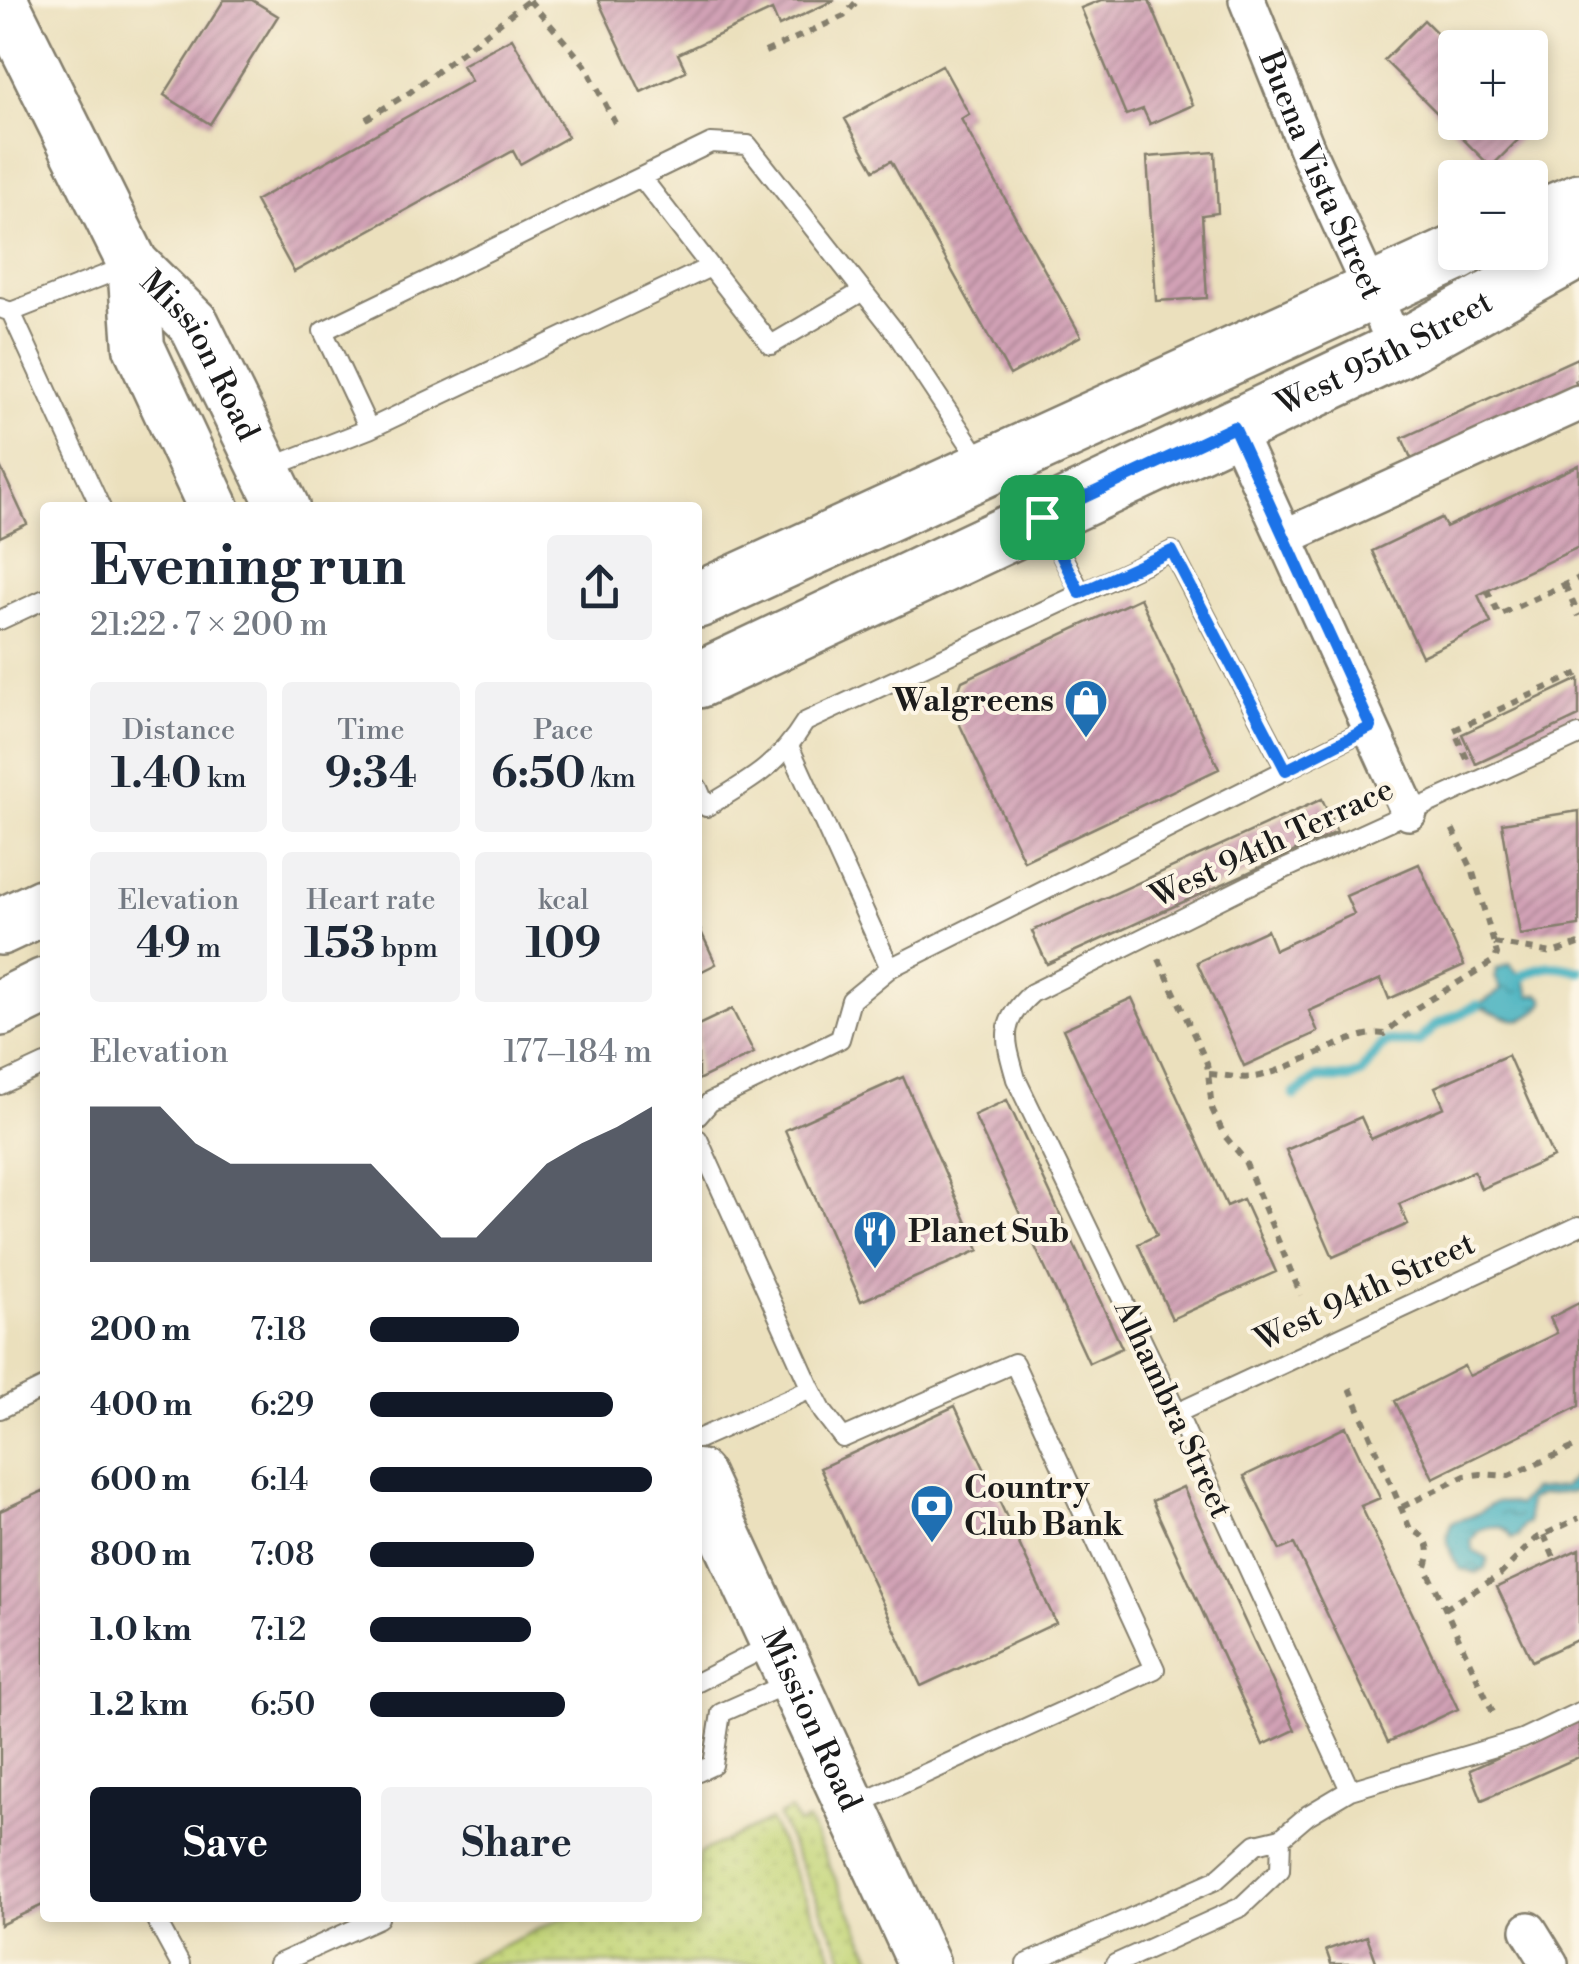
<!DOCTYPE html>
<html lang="en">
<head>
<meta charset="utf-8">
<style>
  :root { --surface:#fff; --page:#f2f2f3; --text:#1f2937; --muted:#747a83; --accent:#111827 }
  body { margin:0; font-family:"Libre Bodoni",serif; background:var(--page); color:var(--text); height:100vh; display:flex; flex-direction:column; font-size:38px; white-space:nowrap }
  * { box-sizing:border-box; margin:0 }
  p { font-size:32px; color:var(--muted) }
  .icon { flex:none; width:55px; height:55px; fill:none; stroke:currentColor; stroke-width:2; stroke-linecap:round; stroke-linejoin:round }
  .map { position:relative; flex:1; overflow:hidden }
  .side { position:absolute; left:40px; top:502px; width:662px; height:1420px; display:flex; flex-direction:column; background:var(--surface); border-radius:10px; box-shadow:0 5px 15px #0003 }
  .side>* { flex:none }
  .controls { position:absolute; left:1438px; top:30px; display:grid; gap:20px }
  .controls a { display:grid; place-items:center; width:110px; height:110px; border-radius:10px; background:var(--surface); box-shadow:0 5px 15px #0003; font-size:50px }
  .pin { position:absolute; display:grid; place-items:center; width:85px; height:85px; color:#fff; margin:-42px; border-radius:20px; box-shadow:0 5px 15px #0006 }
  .round { display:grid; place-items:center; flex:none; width:105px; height:105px; border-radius:10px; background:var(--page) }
  .head { display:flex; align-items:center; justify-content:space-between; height:170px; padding:0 50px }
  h1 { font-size:55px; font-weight:700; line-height:75px }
  .stats { display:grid; grid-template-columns:repeat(3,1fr); gap:15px; height:170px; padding:10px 50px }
  .stats div { display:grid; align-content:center; border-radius:10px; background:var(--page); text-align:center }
  .stats b { font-size:42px; font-weight:700 }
  .stats small { font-size:28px; font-weight:400 }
  .stats p { font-size:28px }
  .chart { height:280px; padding:20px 50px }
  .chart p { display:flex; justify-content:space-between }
  .chart svg { width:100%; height:180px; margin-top:10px; fill:var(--accent); opacity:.7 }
  .button { display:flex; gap:20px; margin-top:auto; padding:20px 50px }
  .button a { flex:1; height:115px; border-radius:10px; background:var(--accent); color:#fff; font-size:40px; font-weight:700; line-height:115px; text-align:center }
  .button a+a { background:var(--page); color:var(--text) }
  ul { padding:0 50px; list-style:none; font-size:32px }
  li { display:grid; grid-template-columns:160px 120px 1fr; align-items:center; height:75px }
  li i { height:25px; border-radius:12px; background:var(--accent) }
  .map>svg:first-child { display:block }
  .grass { fill:url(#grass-dots); stroke:#70784a; stroke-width:2.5 }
  .water { fill:url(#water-ripples); stroke:#2f666e; stroke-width:2.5 }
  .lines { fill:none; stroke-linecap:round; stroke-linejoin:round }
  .stream { stroke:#42b0bf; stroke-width:11 }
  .building { fill:url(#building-hatch) }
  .service-casing { stroke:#847e6c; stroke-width:22 }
  .minor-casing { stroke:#847e6c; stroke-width:40 }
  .secondary-casing { stroke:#847e6c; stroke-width:55 }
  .primary-casing { stroke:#847e6c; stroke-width:60 }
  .path { stroke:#847e6c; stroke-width:6; stroke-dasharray:8 8; stroke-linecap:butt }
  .service { stroke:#fff; stroke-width:18 }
  .minor { stroke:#fff; stroke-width:35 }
  .secondary { stroke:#fff; stroke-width:50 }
  .primary { stroke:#fff; stroke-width:55 }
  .route-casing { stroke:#fff; stroke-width:20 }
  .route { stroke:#1a73e8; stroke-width:12 }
  .labels { text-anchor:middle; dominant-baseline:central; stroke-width:8; stroke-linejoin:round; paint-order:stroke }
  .street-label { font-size:32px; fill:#1c1c1c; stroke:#fcf5e5 }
  .poi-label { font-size:32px; font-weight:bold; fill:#1c1c1c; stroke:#fcf5e5; text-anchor:start }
</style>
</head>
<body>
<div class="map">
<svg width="1579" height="1964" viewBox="0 0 1579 1964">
  <defs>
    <pattern id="grass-dots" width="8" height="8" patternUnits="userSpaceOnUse" patternTransform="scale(2.5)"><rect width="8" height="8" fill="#c3d578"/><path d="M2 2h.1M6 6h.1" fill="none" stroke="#a7b667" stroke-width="1.8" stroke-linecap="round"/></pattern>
    <pattern id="water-ripples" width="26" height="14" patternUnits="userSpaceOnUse" patternTransform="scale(2.5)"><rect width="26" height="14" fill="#42b0bf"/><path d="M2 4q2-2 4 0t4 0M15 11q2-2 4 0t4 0" fill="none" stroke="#368e9a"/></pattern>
    <pattern id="building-hatch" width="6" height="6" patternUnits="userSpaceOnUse" patternTransform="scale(2.5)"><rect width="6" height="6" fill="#d2a2b6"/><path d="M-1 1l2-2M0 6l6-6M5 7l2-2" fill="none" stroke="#aa8393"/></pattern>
  </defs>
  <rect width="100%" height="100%" fill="#fcf5e5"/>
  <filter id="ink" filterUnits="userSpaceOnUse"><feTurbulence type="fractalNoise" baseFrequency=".01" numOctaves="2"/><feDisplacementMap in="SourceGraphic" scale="20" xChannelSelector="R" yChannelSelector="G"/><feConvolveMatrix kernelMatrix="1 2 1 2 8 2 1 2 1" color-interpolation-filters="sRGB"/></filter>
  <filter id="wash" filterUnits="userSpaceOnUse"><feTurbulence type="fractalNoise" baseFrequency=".0048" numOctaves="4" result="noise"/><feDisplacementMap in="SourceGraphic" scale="40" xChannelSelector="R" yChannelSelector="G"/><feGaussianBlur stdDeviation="2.25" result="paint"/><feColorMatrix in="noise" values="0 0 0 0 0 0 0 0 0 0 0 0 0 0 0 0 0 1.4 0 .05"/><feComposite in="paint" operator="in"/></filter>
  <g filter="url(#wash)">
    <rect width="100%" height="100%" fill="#ebe0bd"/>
    <path class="grass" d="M790 1810 798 1824 808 1820 875 1964H847L778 1816Z
      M770 1820 836 1964H463L562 1918H698V1854Z"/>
    <path class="water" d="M1510 964 1526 983 1531 996 1539 994 1544 998V1003C1521 1033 1505 1015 1477 1006L1501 990 1495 977 1497 969Z
      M1579 1472V1487L1574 1492 1540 1495 1529 1501 1528 1523 1523 1525 1518 1536 1512 1538C1506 1524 1492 1525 1479 1530L1471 1541 1473 1550 1488 1558 1485 1569 1476 1573 1460 1569C1450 1555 1442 1538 1452 1522 1457 1520 1464 1519 1469 1517 1493 1509 1488 1495 1518 1505L1532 1490 1564 1487Z"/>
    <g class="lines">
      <path class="stream" d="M1520 978C1542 964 1555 964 1579 971
        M1294 1095 1317 1078H1350L1361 1073 1381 1046 1389 1042H1418L1436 1025 1477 1006"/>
    </g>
    <g id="blocks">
      <path class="building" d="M224 0H252L278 16 210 124 164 95Z
        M598 0H835L779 26 772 10 678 54 686 71 641 92Z
        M1101 0H1149L1193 105 1150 124 1143 109 1126 115 1081 8Z
        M1424 20 1455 51V122H1526L1531 127 1491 167 1384 60Z
        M512 38 568 137 520 164 513 151 294 272 255 201 471 81 462 65Z
        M942 65 969 114 961 119 1081 336 1010 375 891 161 874 170 845 119Z
        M1215 152 1218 213 1202 215 1207 298 1156 301 1147 157Z
        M1577 358 1579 379 1575 381 1579 389 1416 469 1402 438Z
        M1579 465V547L1478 595 1491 623 1422 656 1372 551 1441 518 1446 527Z
        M0 466 27 524 0 537Z
        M1140 598 1219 769 1024 861 952 708 962 681Z
        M1579 679V716L1476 764 1462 734Z
        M1322 799 1337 832 1047 964 1032 931Z
        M1579 811V926L1520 935 1502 823Z
        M1419 864 1464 965 1389 999 1381 979 1309 1011 1318 1032 1244 1066 1197 962 1267 930 1275 950 1354 914 1346 896Z
        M698 925 716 964 698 973Z
        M1132 998 1227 1206 1243 1199 1276 1272 1172 1319 1138 1244 1157 1235 1063 1029Z
        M732 1009 754 1053 698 1080V1025Z
        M1508 1055 1553 1157 1481 1189 1474 1171 1399 1204 1408 1224 1333 1257 1286 1150 1361 1117 1371 1139 1444 1107 1435 1087Z
        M903 1077 979 1250 861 1301 785 1130Z
        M1007 1100 1122 1348 1089 1363 974 1115Z
        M1579 1303V1406L1433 1478 1395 1401 1464 1366 1469 1376 1557 1333 1550 1318Z
        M955 1406 1056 1623 921 1686 820 1468Z
        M1346 1427 1380 1498 1361 1506 1458 1709 1388 1742 1294 1544 1280 1550 1244 1476Z
        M1183 1487 1295 1730 1263 1745 1152 1501Z
        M45 1490V1904L0 1925V1511Z
        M1579 1549V1639L1532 1661 1497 1587Z
        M1579 1721V1757L1482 1800 1470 1770Z
        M1367 1936 1377 1964H1331L1326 1950Z"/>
    </g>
  </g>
  <g filter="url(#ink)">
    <use href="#blocks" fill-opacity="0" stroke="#847e6c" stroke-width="2.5"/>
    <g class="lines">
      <defs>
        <path id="service" d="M641 177 771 345 863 291
          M0 308 11 312 101 508
          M11 312 128 266
          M369 429 710 267
          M1013 460 1081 593
          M269 468 369 429 323 331 711 143 748 145 896 333 982 463
          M0 620 45 599
          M790 748 890 968
          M698 788 706 807C750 781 778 766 805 722L1172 551 1286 770
          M0 1085 45 1064
          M698 1116 710 1102 840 1039 851 1000 890 968 1371 727
          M698 1139 811 1389 698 1439
          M811 1389 823 1412 843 1438 1014 1363 1155 1669 854 1806
          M0 1409 45 1387
          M1177 1413 1579 1226
          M698 1682 771 1645
          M698 1772 713 1765 721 1713 789 1683
          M1350 1790 1177 1413 1016 1079C1005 1039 998 1023 1032 993L1247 886 1579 735
          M155 1918 180 1964
          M278 1964 379 1918
          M1026 1964 1216 1880 1256 1844 1281 1838 1308 1815 1350 1790 1522 1739 1579 1712
          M1115 1964 1241 1907 1280 1870 1281 1838"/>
        <g id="minor">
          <path id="s1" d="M1247 0 1310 157 1398 350"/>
          <path d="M1234 427 1409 812"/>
          <path d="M1285 537 1579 403"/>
          <path d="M1529 1930 1550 1964"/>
        </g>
        <g id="secondary">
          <path id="s2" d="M2 0 133 264 194 324 284 508"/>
          <path d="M133 264 139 347 214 508"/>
          <path id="s3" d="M698 1475 924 1964"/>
        </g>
        <g id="primary">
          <path d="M1530 222 1579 201"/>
          <path d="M698 600 1459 252"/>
          <path id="s4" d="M698 680 1398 350 1579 250"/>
          <path d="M0 927 45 906"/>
          <path d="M0 1008 45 986"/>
        </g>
      </defs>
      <use href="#service" class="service-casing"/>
      <use href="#minor" class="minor-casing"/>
      <use href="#secondary" class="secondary-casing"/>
      <use href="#primary" class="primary-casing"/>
      <path class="path" d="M529 0 585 65 615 123
        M765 52 844 16 858 0
        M366 119 409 93 529 0
        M1565 585 1579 616
        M1487 590 1499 615 1579 578
        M1467 759 1454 730 1579 673
        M1494 943 1552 953 1579 944
        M1159 959 1207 1063 1212 1109 1224 1135 1244 1159 1301 1295
        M1209 1074C1230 1075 1243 1081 1264 1075 1297 1067 1356 1029 1384 1034L1408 1013 1495 960 1497 954 1472 869 1452 828
        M1350 1388 1410 1529C1429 1537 1432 1548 1426 1567L1495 1717
        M1402 1507 1465 1476 1481 1474 1509 1476 1579 1445
        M1544 1535 1555 1560
        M1445 1609 1500 1575 1535 1539 1579 1518"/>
      <use href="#service" class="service"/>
      <use href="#minor" class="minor"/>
      <use href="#secondary" class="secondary"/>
      <use href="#primary" class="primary"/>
    </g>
  </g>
  <g class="lines" filter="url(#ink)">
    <defs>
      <path id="route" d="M1234 427 1371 727 1286 770 1172 551 1080 593 1042 517Z"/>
    </defs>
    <use href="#route" class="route-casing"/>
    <use href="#route" class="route"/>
  </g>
  <defs>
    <symbol id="shop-pin" viewBox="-11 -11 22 30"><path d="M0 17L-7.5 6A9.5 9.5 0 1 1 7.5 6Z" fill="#1f6fb2" stroke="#fcf5e5"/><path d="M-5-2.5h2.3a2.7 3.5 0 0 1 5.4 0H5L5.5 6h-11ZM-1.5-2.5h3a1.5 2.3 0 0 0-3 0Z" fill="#fff"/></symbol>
    <symbol id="restaurant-pin" viewBox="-11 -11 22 30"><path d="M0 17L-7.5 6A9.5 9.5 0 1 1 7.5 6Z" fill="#1f6fb2" stroke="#fcf5e5"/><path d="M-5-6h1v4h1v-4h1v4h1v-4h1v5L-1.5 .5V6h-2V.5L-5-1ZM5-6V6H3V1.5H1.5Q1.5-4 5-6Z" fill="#fff"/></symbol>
    <symbol id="bank-pin" viewBox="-11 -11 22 30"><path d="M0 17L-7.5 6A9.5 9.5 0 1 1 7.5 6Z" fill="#1f6fb2" stroke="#fcf5e5"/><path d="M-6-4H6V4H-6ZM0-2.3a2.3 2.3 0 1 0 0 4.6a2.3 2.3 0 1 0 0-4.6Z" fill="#fff"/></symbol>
  </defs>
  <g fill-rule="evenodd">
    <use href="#shop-pin" x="1061" y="676" width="50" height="68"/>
    <use href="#restaurant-pin" x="850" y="1207" width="50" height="68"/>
    <use href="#bank-pin" x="907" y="1481" width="50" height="68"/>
  </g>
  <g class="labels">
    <g class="street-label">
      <text stroke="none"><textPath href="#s1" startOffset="190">Buena Vista Street</textPath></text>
      <text stroke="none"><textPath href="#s4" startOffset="760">West 95th Street</textPath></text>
      <text stroke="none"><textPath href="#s2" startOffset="410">Mission Road</textPath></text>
      <text transform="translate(1272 843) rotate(-25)">West 94th Terrace</text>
      <text transform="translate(1365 1292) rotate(-25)">West 94th Street</text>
      <text transform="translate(1173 1409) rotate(65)">Alhambra Street</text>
      <text stroke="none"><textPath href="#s3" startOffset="270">Mission Road</textPath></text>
    </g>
    <g class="poi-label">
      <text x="1054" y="701" text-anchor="end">Walgreens</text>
      <text x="908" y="1232">Planet Sub</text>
      <text x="964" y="1488">Country<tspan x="964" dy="37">Club Bank</tspan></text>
    </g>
  </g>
</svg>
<div class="controls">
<a>+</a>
<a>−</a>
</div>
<div class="pin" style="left:1042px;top:517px;background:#1e9e55"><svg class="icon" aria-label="arrive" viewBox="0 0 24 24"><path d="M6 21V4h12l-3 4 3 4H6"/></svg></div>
<section class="side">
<div class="head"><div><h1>Evening run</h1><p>21:22 · 7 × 200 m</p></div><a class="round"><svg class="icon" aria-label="share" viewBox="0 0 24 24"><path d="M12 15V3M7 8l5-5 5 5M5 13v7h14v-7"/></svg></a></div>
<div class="stats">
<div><p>Distance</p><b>1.40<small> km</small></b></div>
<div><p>Time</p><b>9:34</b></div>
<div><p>Pace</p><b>6:50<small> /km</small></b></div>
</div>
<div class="stats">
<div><p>Elevation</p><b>49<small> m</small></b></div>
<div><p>Heart rate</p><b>153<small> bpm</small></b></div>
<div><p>kcal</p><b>109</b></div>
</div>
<div class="chart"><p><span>Elevation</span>177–184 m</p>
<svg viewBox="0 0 160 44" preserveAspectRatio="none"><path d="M0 44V6L10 6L20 6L30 15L40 20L50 20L60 20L70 20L80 20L90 29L100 38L110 38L120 29L130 20L140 15L150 11L160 6V44z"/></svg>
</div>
<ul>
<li><b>200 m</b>7:18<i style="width:53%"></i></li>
<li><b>400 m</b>6:29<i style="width:86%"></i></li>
<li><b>600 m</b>6:14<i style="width:100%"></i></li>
<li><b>800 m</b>7:08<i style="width:58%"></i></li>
<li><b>1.0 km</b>7:12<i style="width:57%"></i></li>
<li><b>1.2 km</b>6:50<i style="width:69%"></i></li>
</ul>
<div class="button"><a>Save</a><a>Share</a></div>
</section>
</div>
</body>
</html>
